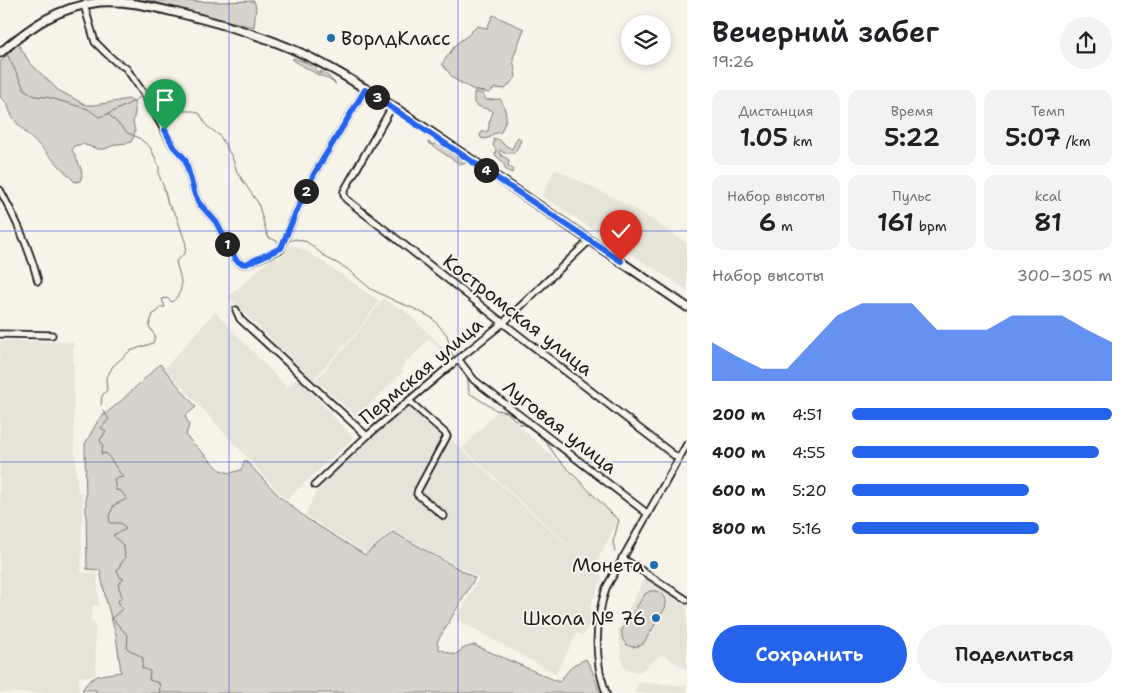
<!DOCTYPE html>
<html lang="ru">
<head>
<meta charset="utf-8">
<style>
  :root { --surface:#fff; --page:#f2f2f2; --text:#202124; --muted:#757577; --accent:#2563eb }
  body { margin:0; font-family:"Shantell Sans",sans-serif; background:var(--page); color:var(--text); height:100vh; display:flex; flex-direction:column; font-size:19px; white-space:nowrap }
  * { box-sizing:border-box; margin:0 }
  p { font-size:16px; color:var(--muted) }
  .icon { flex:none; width:28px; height:28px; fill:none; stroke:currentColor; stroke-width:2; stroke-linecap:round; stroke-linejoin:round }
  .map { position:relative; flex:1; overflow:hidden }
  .side { display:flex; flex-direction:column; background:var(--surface); width:450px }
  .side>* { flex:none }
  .tools { position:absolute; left:621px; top:15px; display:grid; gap:10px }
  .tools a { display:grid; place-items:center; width:50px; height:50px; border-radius:50%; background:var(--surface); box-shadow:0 2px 8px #0003; font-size:25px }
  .pin { position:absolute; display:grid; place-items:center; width:42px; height:42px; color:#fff; margin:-51px -21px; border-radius:50% 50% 50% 0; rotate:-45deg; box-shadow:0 0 5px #0007 }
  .pin .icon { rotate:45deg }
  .km { position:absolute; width:25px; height:25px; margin:-12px; border-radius:50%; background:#222; color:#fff; font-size:14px; line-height:25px; text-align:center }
  .round { display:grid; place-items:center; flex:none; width:52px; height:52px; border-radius:26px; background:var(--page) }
  .summary { display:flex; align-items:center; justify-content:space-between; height:85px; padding:0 25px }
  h1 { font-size:28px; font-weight:600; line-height:38px }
  .metrics { display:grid; grid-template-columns:repeat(3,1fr); gap:8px; height:85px; padding:5px 25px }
  .metrics div { display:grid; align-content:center; border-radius:12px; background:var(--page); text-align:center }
  .metrics b { font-size:25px; font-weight:600 }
  .metrics small { font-size:14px; font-weight:400 }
  .metrics p { font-size:14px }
  .chart { height:140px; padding:10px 25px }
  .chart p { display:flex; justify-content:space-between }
  .chart svg { width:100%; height:90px; margin-top:5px; fill:var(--accent); opacity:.7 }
  .button { display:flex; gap:10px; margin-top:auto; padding:10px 25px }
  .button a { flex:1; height:58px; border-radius:30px; background:var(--accent); color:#fff; font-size:20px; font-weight:600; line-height:58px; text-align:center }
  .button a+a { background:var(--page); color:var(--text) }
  ul { padding:0 25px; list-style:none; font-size:16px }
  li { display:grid; grid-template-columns:80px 60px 1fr; align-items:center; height:38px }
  li i { height:12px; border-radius:6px; background:var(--accent) }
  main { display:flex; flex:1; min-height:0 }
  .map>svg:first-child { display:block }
  .built { fill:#e6e3d9 }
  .green { fill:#d7d3cb; stroke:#7a7874 }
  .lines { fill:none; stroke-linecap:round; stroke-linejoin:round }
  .stream { stroke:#72716c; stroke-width:1 }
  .minor-casing { stroke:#1c1c1c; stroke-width:9 }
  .major-casing { stroke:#1c1c1c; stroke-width:11 }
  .minor { stroke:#f7f3e8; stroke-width:5.5 }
  .major { stroke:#f7f3e8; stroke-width:7 }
  .route-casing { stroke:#fff; stroke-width:10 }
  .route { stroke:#2563eb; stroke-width:6 }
  .grid { fill:none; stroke:#1d4ed8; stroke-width:1; stroke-opacity:0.55 }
  .poi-dot { fill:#1f6fb2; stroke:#f7f3e8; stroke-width:2 }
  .labels { text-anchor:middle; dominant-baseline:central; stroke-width:4; stroke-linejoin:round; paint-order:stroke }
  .poi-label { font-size:19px; fill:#1c1c1c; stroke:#f7f3e8; text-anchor:end }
  .street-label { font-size:19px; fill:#1c1c1c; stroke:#f7f3e8 }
</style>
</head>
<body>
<main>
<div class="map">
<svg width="687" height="693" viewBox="0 0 687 693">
  <rect width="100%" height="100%" fill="#f7f3e8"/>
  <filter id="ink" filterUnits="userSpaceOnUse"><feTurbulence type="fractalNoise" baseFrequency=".02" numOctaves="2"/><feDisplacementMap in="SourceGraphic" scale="10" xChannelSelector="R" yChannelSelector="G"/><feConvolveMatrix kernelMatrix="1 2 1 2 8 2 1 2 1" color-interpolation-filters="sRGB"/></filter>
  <g filter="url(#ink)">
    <path class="built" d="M555 169 630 206 687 243V290L542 196Z
      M290 245 307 251 379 301 359 329 313 380 228 297 274 256 279 259Z
      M383 299 404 310 444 348 441 351 429 339 409 360 405 357 403 360 406 363 400 369 403 372 357 417 316 380 358 332Z
      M215 312 287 388 298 378 353 438 286 500 165 368Z
      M0 341 73 342 74 444 78 492 83 493 81 573H97L99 605H93L91 621 95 622 96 675 79 677V693H0Z
      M411 403 602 577 590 607 593 618 583 636 577 633 556 674 456 619 479 578 392 530 366 553 305 515 320 485Z
      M500 408 619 519 593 568 463 448Z
      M645 578 687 605V670L662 654 639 672 627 670 622 664 618 630Z
      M639 682 687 686V693H634Z"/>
    <path class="green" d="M143 0 219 2 254 1 256 7 254 27Z
      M493 15 524 29 513 58 516 77 505 89 495 88 489 93 474 90 454 79 442 64 456 44 467 36 477 26 487 28Z
      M18 44 30 63 58 90 86 105H95L129 99 134 103 135 106V112L133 122 135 131 133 138 131 142 128 143 117 144 105 149H98L82 144 74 146 72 149C75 159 86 170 80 181L75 182 37 143C30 138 17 124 12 116 7 107 10 104 0 97V62Z
      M293 58 305 62 316 69V71L320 74 321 71 327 75 336 84 323 76H320L293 60Z
      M474 92 483 94 486 100 500 99C505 106 501 99 504 107 508 120 506 119 501 132L493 134 491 137 484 139 481 138 480 135 482 132 488 131 489 126V123L493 112 491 110 480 107 474 103Z
      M518 137 521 140 516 151 513 153H504L500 150 499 152 502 156 508 159 509 162 508 166 512 168 513 170 512 173 506 170 503 162 495 155 496 150 493 145 494 142 493 139C497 138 501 140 503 144L512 149Z
      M428 142 434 145 436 142 465 163V164L462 163 460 164 428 143Z
      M160 364 196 407 185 416 189 425 186 436 220 470 230 473 241 470 245 460 280 497 306 518 365 555 393 532 475 578 437 642 439 649 455 655 464 648 474 645 559 682 573 665 586 659 592 670 600 693H96V690H82C93 673 103 675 121 672L116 635 106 600 100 570 87 569 85 444 99 419 121 401Z
      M650 591C661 590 669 597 665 608L643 644C631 651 620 644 622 630L645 594Z"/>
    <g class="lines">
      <path class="stream" d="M6 52 25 90 35 96 47 97 88 109 99 117 108 114 128 133 139 138 150 147 159 166V175L164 188 168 204 176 215 186 244 185 253 176 261C180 279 187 289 172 302L167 298 162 299 165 307H160L157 312 153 314 149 326 155 336 153 343 130 351 113 366 106 378 107 390 102 396 101 405
        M147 94H152L163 100 175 108 184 111H194L200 114 207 126 220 136 232 157 237 172 258 203 268 237 279 242 281 241
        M108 114C120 108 133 103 143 95
        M288 241 296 239 307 242 327 258 346 268 371 289 395 301 413 308 432 318 447 335 451 352 455 359
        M459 365 468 380 469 393 496 410 507 412 518 423 527 426 535 432 546 442 557 458 613 515 619 520 613 542 615 552
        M103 411 109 419 101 428 106 431 100 440 103 446 101 454 106 453 123 477 114 479 116 490 121 491 127 499 114 505 109 516 110 523H121L126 529 113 535 124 546 125 558 117 570 120 577 124 579 118 584 122 597 118 601 122 609 112 618 128 636 127 648 143 658 142 668 150 671 149 680 159 683 160 693"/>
      <defs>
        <path id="minor" d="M84 5 95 42 106 53 116 62 126 68 144 94 173 146 185 159 195 195 199 203 216 222 236 260C239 263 241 264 246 264L281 249 297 210 314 174 365 90
          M392 107 344 191V195L346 199 503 323 679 459
          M0 190C16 219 30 249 38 281
          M236 310 240 319 367 436
          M0 334 52 335
          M458 359 474 380 648 514
          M409 401 445 433 447 436 418 490 417 494 444 516
          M315 485 367 436 451 365 503 323 590 240
          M622 558 687 600
          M606 693C603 684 600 675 599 666 595 640 598 613 606 588L687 444"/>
        <path id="major" d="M0 53C31 26 58 7 100 2 126 0 153 7 178 13 220 23 262 35 301 53 361 81 417 124 472 160 544 209 615 258 687 307"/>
      </defs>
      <use href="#minor" class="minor-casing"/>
      <use href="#major" class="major-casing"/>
      <use href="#minor" class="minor"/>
      <use href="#major" class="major"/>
    </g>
  </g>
  <g class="lines" filter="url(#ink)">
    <defs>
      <path id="route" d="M165 130 173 146 185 159 195 195 199 203 216 222 236 260C239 263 241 264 246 264L281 248 297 210 314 174 365 90 621 261"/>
    </defs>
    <use href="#route" class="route-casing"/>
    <use href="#route" class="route"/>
  </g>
  <path class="grid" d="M229 0V693M458 0V693M0 231H687M0 462H687"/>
  <g class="poi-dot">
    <circle cx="331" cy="38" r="5"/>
    <circle cx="654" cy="565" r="5"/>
    <circle cx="656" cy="618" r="5"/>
  </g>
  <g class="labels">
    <g class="poi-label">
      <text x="341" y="38" text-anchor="start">ВорлдКласс</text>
      <text x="644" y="565">Монета</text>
      <text x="646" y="618">Школа № 76</text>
    </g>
    <g class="street-label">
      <text transform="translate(518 315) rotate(38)">Костромская улица</text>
      <text transform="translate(421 371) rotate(-40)">Пермская улица</text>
      <text transform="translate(560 427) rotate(38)">Луговая улица</text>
    </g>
  </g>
</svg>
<div class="tools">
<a><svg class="icon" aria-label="layers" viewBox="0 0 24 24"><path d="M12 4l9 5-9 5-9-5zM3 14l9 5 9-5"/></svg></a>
</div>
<div class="pin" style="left:165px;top:130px;background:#1e9e55"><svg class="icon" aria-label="arrive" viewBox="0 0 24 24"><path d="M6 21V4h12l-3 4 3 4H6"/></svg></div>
<div class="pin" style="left:621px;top:261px;background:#d93025"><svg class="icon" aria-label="check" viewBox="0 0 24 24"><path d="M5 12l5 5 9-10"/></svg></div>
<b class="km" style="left:227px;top:244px">1</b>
<b class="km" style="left:306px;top:191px">2</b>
<b class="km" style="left:377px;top:97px">3</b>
<b class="km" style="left:486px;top:170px">4</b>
</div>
<section class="side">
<div class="summary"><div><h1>Вечерний забег</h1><p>19:26</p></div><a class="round"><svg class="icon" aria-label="share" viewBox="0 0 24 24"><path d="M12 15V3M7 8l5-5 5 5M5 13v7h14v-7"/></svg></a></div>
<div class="metrics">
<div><p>Дистанция</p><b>1.05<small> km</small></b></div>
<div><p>Время</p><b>5:22</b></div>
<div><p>Темп</p><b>5:07<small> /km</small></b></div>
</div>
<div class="metrics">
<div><p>Набор высоты</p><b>6<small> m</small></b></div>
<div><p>Пульс</p><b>161<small> bpm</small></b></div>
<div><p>kcal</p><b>81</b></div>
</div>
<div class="chart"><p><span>Набор высоты</span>300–305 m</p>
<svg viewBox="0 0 160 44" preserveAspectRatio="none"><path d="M0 44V25L10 32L20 38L30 38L40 25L50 12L60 6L70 6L80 6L90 19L100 19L110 19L120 12L130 12L140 12L150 19L160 25V44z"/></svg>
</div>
<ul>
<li><b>200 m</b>4:51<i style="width:100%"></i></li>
<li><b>400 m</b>4:55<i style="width:95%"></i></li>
<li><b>600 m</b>5:20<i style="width:68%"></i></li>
<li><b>800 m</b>5:16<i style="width:72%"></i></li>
</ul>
<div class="button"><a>Сохранить</a><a>Поделиться</a></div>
</section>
</main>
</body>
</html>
